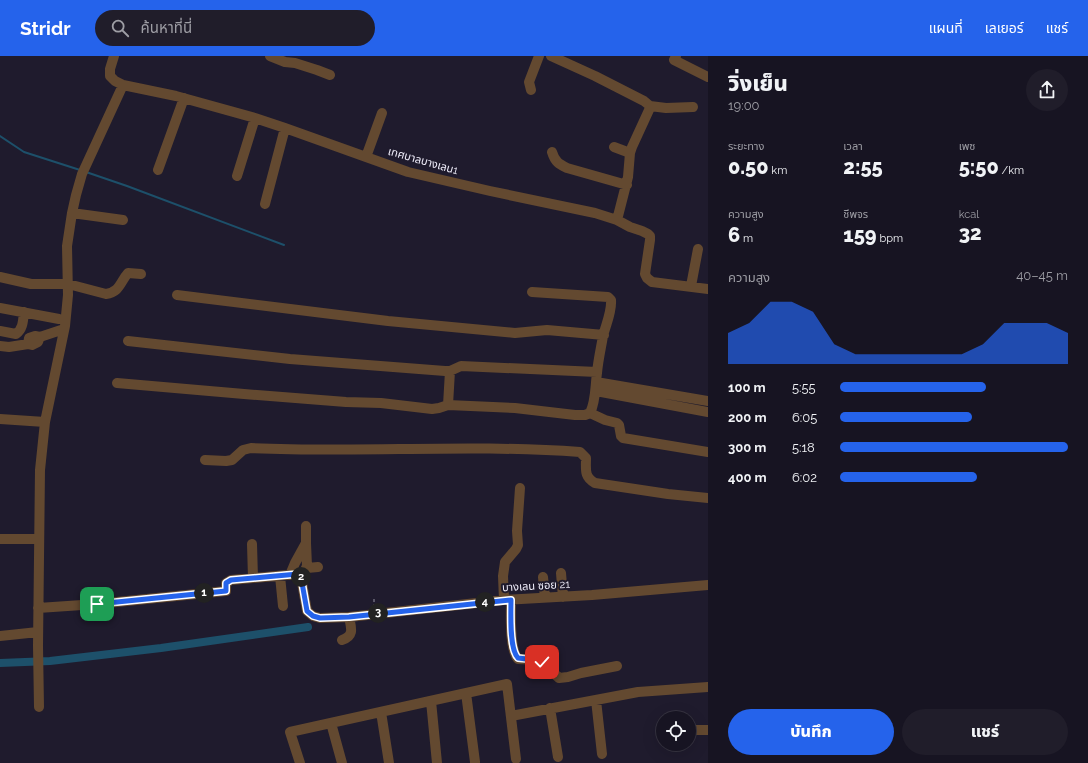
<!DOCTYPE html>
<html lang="th">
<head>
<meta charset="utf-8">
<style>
  :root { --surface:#171422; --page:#201d2a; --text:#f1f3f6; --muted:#9e9ea5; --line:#363340; --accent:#2563eb }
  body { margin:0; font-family:Raleway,"Noto Sans Thai",sans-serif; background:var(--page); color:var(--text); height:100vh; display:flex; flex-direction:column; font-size:15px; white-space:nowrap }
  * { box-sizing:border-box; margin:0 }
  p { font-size:13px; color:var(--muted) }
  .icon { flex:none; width:22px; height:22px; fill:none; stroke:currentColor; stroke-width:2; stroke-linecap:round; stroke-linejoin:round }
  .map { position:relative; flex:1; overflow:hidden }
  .details { display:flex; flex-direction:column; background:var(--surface); width:380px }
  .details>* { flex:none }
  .controls { position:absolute; left:656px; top:655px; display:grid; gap:8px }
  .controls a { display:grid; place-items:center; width:40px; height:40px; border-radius:50%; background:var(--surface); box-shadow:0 4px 16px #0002,0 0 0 1px var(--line); font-size:20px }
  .pin { position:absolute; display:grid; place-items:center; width:34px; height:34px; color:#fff; margin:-17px; border-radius:8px; box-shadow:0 2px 6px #0006 }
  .km { position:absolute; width:20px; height:20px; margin:-10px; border-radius:50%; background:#222; color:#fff; font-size:11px; line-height:20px; text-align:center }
  .round { display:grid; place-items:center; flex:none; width:42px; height:42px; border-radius:21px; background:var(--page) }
  .headline { display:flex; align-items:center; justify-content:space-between; height:68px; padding:0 20px }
  h1 { font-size:22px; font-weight:800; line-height:30px }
  .figures { display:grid; grid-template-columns:repeat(3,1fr); gap:6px; height:68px; padding:4px 20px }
  .figures div { display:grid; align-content:center }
  .figures b { font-size:20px; font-weight:800 }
  .figures small { font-size:11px; font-weight:400 }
  .figures p { font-size:11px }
  .chart { height:112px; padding:8px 20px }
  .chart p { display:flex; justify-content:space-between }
  .chart svg { width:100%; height:72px; margin-top:4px; fill:var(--accent); opacity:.7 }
  .cta { display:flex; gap:8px; margin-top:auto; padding:8px 20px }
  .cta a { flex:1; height:46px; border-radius:24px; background:var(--accent); color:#fff; font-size:16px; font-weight:800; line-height:46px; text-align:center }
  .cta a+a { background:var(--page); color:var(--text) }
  ul { padding:0 20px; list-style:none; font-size:13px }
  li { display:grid; grid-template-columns:64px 48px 1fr; align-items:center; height:30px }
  li i { height:10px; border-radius:5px; background:var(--accent) }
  header { display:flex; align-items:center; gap:24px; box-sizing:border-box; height:56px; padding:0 20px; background:var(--accent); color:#fff }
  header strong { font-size:19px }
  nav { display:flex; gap:22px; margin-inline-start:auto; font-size:14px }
  .search { width:280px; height:36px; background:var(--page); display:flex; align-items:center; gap:10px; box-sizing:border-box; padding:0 14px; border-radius:22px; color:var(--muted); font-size:15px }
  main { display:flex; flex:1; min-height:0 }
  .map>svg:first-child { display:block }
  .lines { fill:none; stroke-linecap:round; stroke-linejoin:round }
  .stream { stroke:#1d506a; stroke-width:2 }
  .canal { stroke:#1d506a; stroke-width:8 }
  .path { stroke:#6e6b7b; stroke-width:1.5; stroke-dasharray:3 2; stroke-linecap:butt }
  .minor { stroke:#634930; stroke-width:10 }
  .route-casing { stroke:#fff; stroke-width:8 }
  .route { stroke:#2563eb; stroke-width:5 }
  .labels { text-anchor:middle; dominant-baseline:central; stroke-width:4; stroke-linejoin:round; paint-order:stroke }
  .street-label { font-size:11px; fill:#f1effc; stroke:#1f1b2d }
</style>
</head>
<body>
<header>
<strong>Stridr</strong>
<div class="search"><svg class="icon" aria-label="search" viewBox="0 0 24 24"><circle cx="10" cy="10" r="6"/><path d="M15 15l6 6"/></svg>ค้นหาที่นี่</div>
<nav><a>แผนที่</a><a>เลเยอร์</a><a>แชร์</a></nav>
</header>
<main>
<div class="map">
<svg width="708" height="707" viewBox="0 0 708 707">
  <rect width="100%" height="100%" fill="#1f1b2d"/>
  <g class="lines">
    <path class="stream" d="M0 80 24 96 80 114
      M86 116 127 130 284 189"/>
    <path class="canal" d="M0 607 50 605 161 592 308 571"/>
    <path class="path" d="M374 543V549"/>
    <path class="minor" d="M114 0 110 13V20L115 25 123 29 176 40 255 62 285 72 408 116 490 135 595 157 617 164 630 171 642 175 648 178 650 180V184L645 218 647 222 652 226 708 233
      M270 0 285 6 295 7 317 14 330 19
      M551 0 595 20 644 45 650 50 649 54 632 91 630 97 628 121 617 164
      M676 0 674 4 708 21
      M531 34 529 26 539 0
      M650 50 666 52 693 51
      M614 91 630 97
      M552 96C555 106 559 108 567 112L627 129
      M366 101 382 57
      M158 114 184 42
      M237 120 255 62
      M265 148 285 72
      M72 157 123 164
      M0 221 31 228H68L106 238C120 236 120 226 128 217L141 218
      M691 230 698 193
      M177 239 388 265 515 277 547 274 604 279
      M0 252 59 263
      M0 275 16 278C23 273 23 265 24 256
      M40 281 38 286 32 289 28 288 29 282 35 280 40 281 64 273
      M128 285 290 303 445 315H450L461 310 597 316
      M0 290 9 291 28 288
      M596 326 708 345
      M117 327 244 338 346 346 381 347 432 353 439 352 448 349 450 315
      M596 335 708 356
      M448 349 515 352 575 359H585L590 357C596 345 595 331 597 317 598 305 601 292 603 280 606 268 612 256 611 244L608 241 532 236
      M590 357 605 364 617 367 619 369 621 380 623 382 708 396
      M0 363 45 366
      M205 404 226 405 232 404 243 394 251 392C361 397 470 388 580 396L586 402C586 414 584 421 595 427L668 438 708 442
      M0 483H39
      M252 488 253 522
      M307 512 318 511
      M561 517 563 541
      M290 519 295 507 306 487V470
      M300 519 305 514 307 510 306 487
      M280 520 283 550
      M543 521 545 542
      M504 544 503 520 505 506 516 493 518 489 517 475 520 432
      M511 544C511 557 509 593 518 603L536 604 542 606 559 622 568 621 581 617 617 610
      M38 552 97 548 226 535V527L231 524 298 518 300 519 301 521 307 555 313 560 320 562 349 561 504 544 592 539 708 529
      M0 580 38 576
      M342 584C355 580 351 571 349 561
      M466 637 475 706
      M596 644 602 698
      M431 645 437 707
      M39 651 38 590 40 414 45 366 65 270 68 239 67 190 72 157 76 139 82 118 123 29
      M550 652 558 701
      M381 656 389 707
      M511 660 638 636 708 631
      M331 667 342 707
      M690 674H708
      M300 707 290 676 507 628 516 703"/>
  </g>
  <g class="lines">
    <defs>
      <path id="route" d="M97 548 226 535V527L231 524 298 518 300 519 301 521 307 555 313 560 320 562 349 561 511 544C511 557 509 593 518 602L536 604 542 606"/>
    </defs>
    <use href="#route" class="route-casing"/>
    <use href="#route" class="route"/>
  </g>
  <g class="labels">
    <g class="street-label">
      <text transform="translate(423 105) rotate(16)">เทศบาลบางเลน1</text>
      <text transform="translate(536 530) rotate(-3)">บางเลน ซอย 21</text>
    </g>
  </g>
</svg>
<div class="controls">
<a><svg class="icon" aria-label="locate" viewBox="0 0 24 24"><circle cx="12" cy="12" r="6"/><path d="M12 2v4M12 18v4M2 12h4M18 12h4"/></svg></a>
</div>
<div class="pin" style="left:97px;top:548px;background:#1e9e55"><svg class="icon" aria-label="arrive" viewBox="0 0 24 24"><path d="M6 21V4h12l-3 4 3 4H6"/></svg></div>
<div class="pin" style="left:542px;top:606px;background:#d93025"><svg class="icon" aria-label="check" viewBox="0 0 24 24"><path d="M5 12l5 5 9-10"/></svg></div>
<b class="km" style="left:204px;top:537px">1</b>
<b class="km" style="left:301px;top:521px">2</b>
<b class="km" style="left:378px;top:557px">3</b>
<b class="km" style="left:485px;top:546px">4</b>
</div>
<section class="details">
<div class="headline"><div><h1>วิ่งเย็น</h1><p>19:00</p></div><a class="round"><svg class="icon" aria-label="share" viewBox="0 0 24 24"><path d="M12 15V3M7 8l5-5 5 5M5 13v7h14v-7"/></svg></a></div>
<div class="figures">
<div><p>ระยะทาง</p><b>0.50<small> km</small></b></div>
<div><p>เวลา</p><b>2:55</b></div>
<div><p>เพซ</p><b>5:50<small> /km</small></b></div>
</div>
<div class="figures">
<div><p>ความสูง</p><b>6<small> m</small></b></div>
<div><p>ชีพจร</p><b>159<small> bpm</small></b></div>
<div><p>kcal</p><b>32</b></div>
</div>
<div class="chart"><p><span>ความสูง</span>40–45 m</p>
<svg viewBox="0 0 160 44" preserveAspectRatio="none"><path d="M0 44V25L10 19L20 6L30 6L40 12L50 32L60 38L70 38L80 38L90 38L100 38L110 38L120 32L130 19L140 19L150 19L160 25V44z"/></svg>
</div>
<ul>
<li><b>100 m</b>5:55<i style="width:64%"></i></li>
<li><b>200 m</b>6:05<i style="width:58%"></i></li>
<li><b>300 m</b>5:18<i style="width:100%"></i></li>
<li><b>400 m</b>6:02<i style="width:60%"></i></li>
</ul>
<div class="cta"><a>บันทึก</a><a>แชร์</a></div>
</section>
</main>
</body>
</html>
